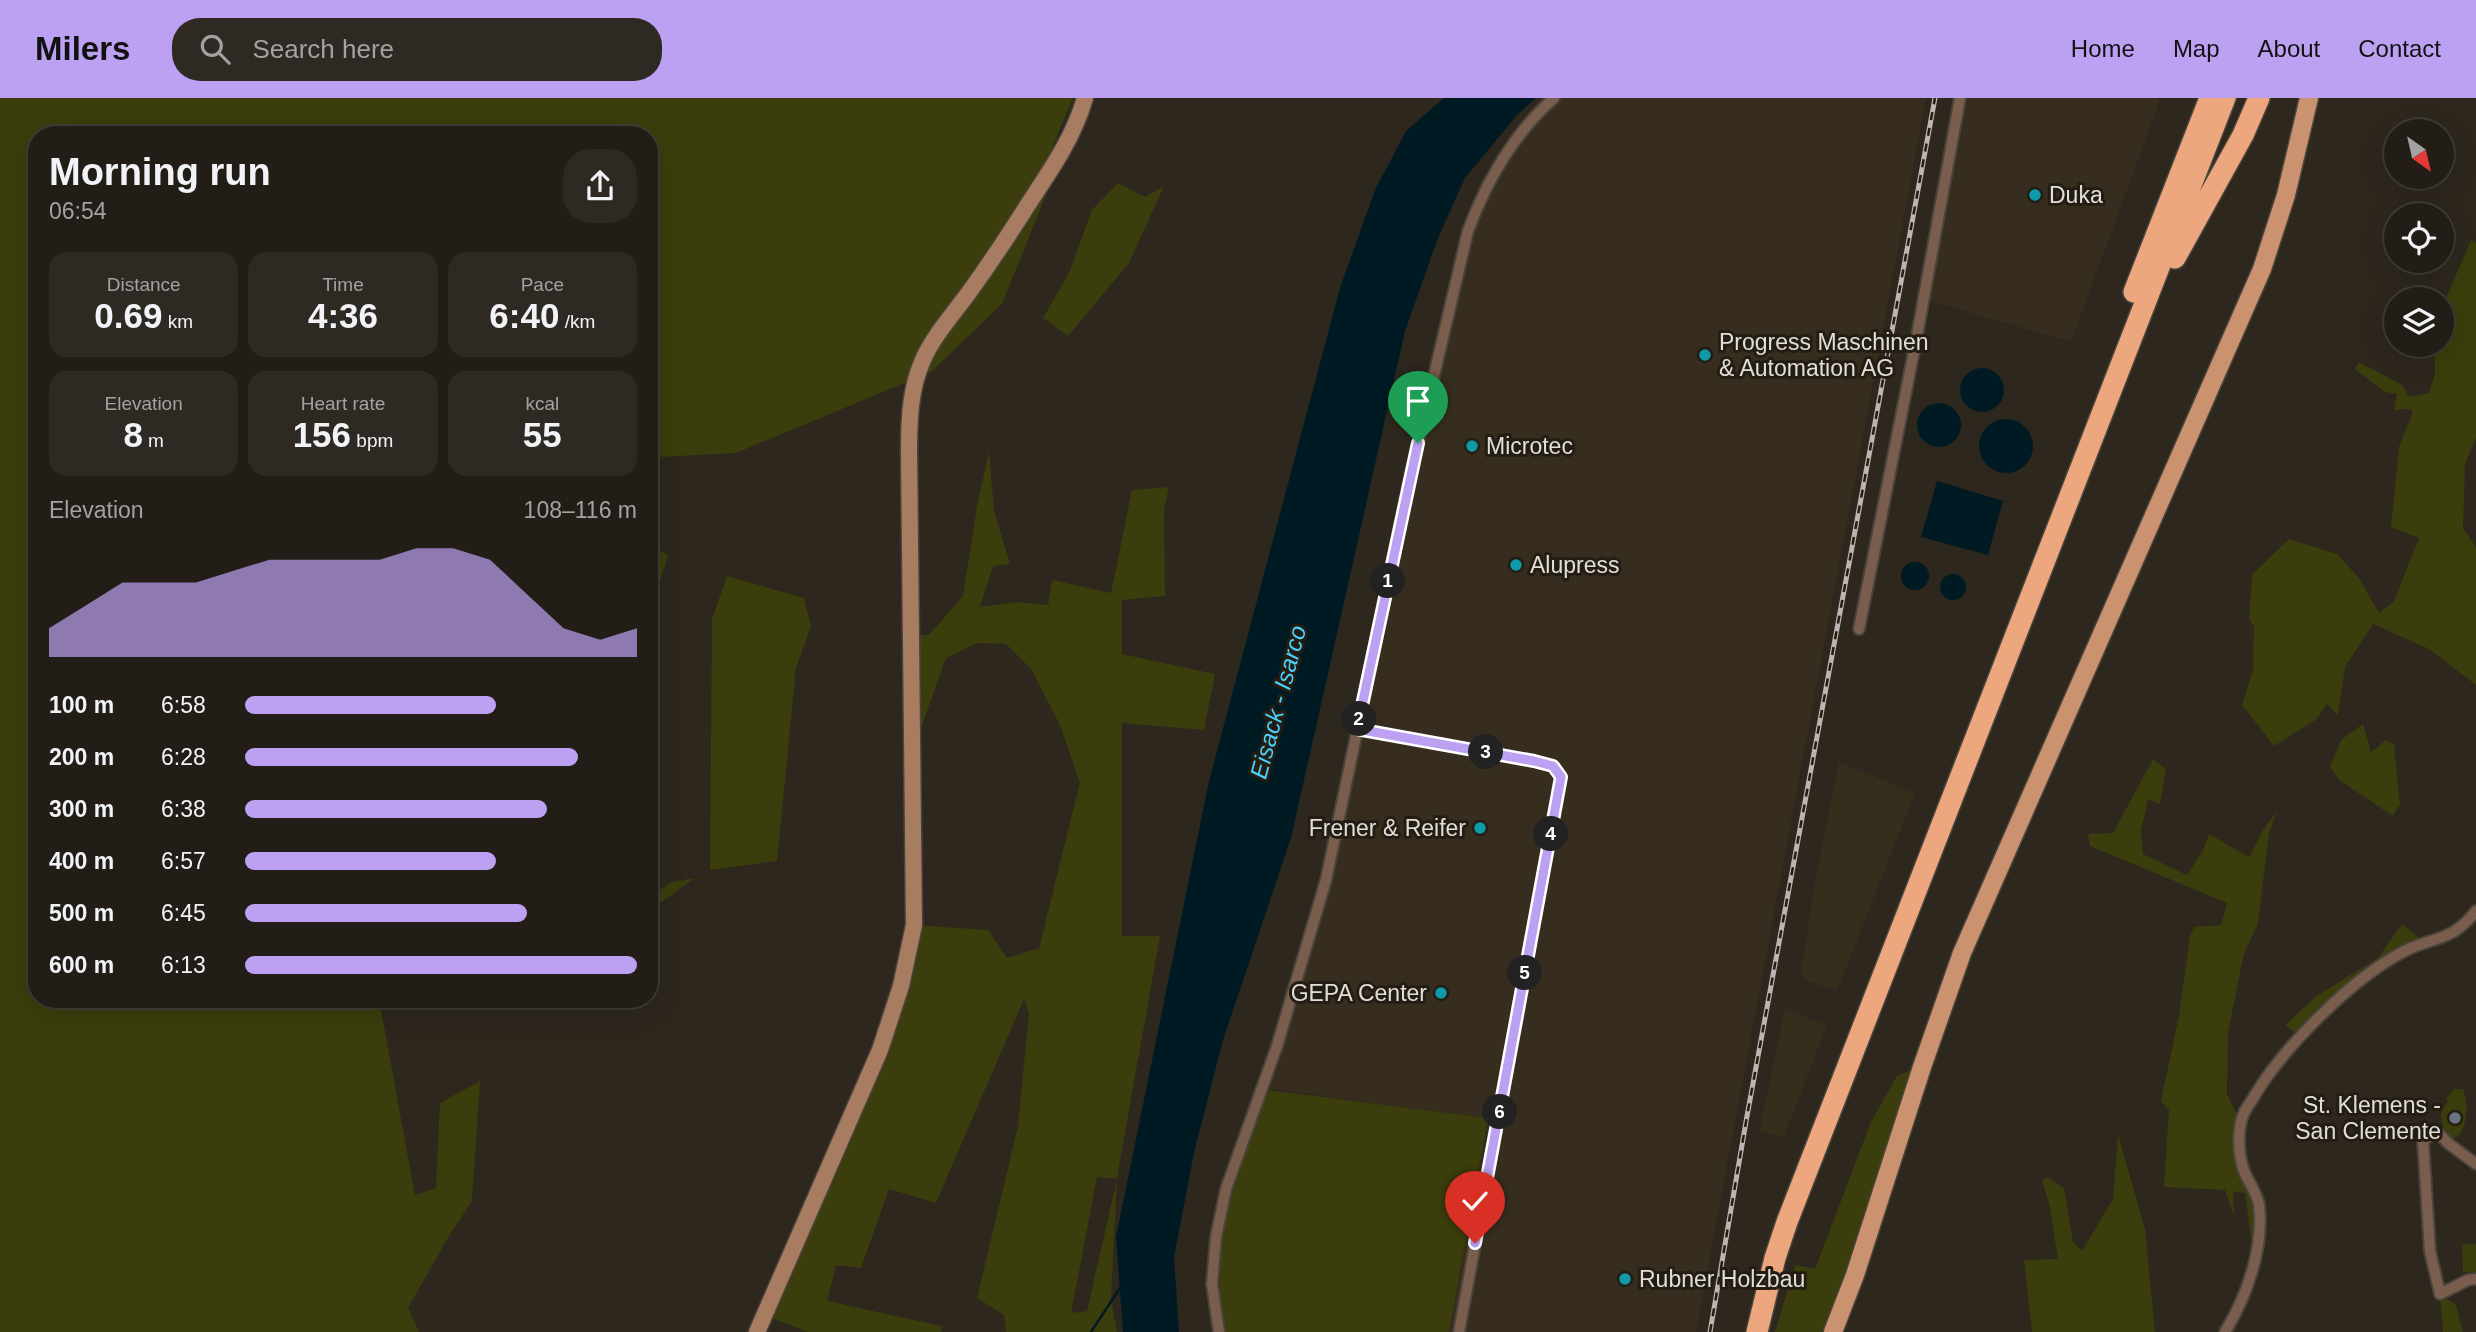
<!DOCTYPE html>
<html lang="en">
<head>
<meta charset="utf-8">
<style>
  :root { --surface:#221d16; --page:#2e2a23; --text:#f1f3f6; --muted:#a2a2a1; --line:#3f3b35; --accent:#bca0f2 }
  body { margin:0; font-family:Helvetica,sans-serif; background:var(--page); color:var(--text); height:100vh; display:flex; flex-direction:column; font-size:26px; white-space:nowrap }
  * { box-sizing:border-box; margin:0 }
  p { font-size:23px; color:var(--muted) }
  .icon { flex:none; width:38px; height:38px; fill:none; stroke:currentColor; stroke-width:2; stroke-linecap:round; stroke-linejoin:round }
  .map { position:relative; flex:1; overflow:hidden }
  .side { position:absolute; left:28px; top:28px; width:630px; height:882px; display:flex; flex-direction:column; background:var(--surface); border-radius:28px; box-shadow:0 7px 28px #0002,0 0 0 2px var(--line) }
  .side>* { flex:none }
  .needle { width:46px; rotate:146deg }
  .fabs { position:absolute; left:2384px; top:21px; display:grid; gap:14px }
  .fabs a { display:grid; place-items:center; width:70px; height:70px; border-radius:50%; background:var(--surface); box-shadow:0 7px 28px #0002,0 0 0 2px var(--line); font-size:35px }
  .pin { position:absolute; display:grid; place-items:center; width:60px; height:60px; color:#fff; margin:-72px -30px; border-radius:50% 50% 50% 0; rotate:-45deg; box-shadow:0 0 7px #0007 }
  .pin .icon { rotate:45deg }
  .km { position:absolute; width:35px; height:35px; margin:-18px; border-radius:50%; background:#222; color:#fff; font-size:19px; line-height:35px; text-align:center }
  .round { display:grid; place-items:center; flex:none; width:74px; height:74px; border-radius:28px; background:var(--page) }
  .overview { display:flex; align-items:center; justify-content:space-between; height:119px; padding:0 21px }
  h1 { font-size:38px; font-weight:800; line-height:52px }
  .metrics { display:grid; grid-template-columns:repeat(3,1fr); gap:10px; height:119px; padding:7px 21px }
  .metrics div { display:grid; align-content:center; border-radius:18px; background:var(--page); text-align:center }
  .metrics b { font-size:35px; font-weight:800 }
  .metrics small { font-size:19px; font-weight:400 }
  .metrics p { font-size:19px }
  .chart { height:196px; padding:14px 21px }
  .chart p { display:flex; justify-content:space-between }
  .chart svg { width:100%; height:126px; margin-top:7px; fill:var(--accent); opacity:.7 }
  ul { padding:0 21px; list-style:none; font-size:23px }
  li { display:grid; grid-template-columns:112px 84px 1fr; align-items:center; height:52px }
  li i { height:18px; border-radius:9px; background:var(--accent) }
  header { display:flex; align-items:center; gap:42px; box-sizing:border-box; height:98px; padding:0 35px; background:var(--accent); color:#111 }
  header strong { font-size:33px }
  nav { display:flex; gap:38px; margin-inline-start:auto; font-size:24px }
  .search { width:490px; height:63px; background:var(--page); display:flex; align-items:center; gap:18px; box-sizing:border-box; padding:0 24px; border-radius:28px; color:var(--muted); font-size:26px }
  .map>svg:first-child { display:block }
  .commercial { fill:#352e1d }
  .built { fill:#362d1e }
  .green { fill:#3b3d0c; fill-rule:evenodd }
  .water { fill:#001a23 }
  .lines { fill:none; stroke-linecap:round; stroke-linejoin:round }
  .stream { stroke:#001a23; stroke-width:2.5 }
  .street-casing { stroke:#4a443c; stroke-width:14 }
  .secondary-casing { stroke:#4a443c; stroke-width:19 }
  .primary-casing { stroke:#4a443c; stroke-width:21 }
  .highway-casing { stroke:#4a443c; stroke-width:24 }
  .street { stroke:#795e4d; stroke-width:10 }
  .secondary { stroke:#a87c61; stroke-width:16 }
  .primary { stroke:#cb9270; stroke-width:18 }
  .highway { stroke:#eca77e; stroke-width:21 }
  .rail-casing { stroke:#bbb7b0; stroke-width:5 }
  .rail { stroke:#231d14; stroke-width:2.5; stroke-dasharray:8; stroke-linecap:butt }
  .route-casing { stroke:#fff; stroke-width:14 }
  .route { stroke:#bca0f2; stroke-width:9 }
  .culture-dot { fill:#0f9aa8; stroke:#231d14; stroke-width:2.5 }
  .worship-dot { fill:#6b7280; stroke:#231d14; stroke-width:2.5 }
  .labels { text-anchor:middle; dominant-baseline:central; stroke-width:6; stroke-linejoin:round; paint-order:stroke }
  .poi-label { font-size:23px; fill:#e1ddd7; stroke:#231d14; text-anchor:start }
  .water-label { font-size:24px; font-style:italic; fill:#4ad1fb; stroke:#231d14 }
</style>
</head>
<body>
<header>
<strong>Milers</strong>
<div class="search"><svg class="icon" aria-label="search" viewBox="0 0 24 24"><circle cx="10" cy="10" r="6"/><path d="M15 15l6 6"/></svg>Search here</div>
<nav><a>Home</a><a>Map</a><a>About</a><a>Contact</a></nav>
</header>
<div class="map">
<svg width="2476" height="1234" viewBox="0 0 2476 1234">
  <rect width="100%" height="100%" fill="#2d271e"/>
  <path class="commercial" d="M1839 664 1915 695 1837 893 1806 882 1801 872 1818 768Z
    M1785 911 1827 927 1784 1039 1759 1034Z"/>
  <path class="built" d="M1554 0H1926L1696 1234H1449L1488 1020 1262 990 1302 871 1468 133 1492 78Z
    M1964 0H2158V8L2071 244 1927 202Z"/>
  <path class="green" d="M0 0H1073L1053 47 1050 87 1002 206 931 274 736 355 659 359 649 372V37H37V901H379L415 1097 436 1090 440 1005 480 983 472 1103 449 1138 408 1210 419 1234H0Z
    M1118 85 1145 99 1164 88 1129 165 1068 238 1043 220 1069 175 1092 112Z
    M2471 142 2476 145V340L2465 366 2463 430 2476 449V587L2429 551 2373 526 2345 569 2338 618 2327 606 2317 621 2274 648 2242 607 2253 572 2254 528 2249 522 2252 477 2289 441 2337 456 2359 480 2379 515 2394 503 2419 440 2391 429 2399 349 2413 314 2410 311 2394 312 2397 296 2385 294 2355 271 2359 264 2402 287 2409 299 2429 295 2435 276V247H2441V212Z
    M989 353 994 413 1010 466 993 468 980 509 1016 504 1048 507 1052 482 1111 495 1132 392 1169 389 1164 411 1165 498 1122 502V556L1215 576 1204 632 1122 625V838H1160L1117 1080 1111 1201 1117 1234H1006L1004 1217 977 1200 1018 1028 1029 915 1024 901 936 1105 889 1091 861 1170 836 1167 827 1203 942 1228 941 1234H808L764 1217 780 1182 813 1084 882 936 914 827 988 832 1007 860 1039 850 1080 685 1060 627 1031 571 1006 546 977 545 946 560 912 655V562L903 537H929L963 498 977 408ZM1097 1079 1117 1081 1087 1213 1071 1215Z
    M649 446 668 457 657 493 649 500Z
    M727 478 804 500 811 528 796 570 777 763 710 772 712 521Z
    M2363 626 2371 654 2386 642 2394 646 2400 706 2393 718 2339 682 2330 668 2342 641Z
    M2153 661 2166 671 2160 706 2148 701 2141 733 2143 756 2187 777 2203 752 2209 736 2249 759 2263 732 2277 713 2269 735 2258 826 2244 855 2228 935 2227 996 2241 1025V1053L2259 1106 2254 1164 2245 1095 2233 1094 2234 1118 2225 1092 2164 1089 2169 1012 2161 1003 2179 918 2190 838 2194 829 2221 827 2227 805 2090 748 2088 736 2113 735Z
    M695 780 649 813V800L672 784Z
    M2402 826 2424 844 2360 886 2303 940 2285 927 2315 899 2378 860Z
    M1911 972 1905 999 1848 1170 1822 1234H1775L1795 1167 1815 1171 1871 1024 1897 978Z
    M2454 991H2463C2476 1026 2449 1064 2442 1024 2440 1014 2442 1011 2448 1004L2446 1001Z
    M1268 992 1488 1020 1449 1234H1223C1210 1140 1235 1077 1268 992Z
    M2118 1036 2145 1131 2155 1234H2032L2024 1162 2058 1161 2049 1105 2042 1082 2047 1079 2064 1090 2073 1144 2082 1153 2113 1101Z
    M2462 1146H2476V1174H2463Z
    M2440 1196 2456 1207 2463 1234H2443Z"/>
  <path class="water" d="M1444 0H1536L1518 16 1465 80 1438 140 1405 233 1291 740 1223 942 1195 1050 1174 1159 1179 1234H1123L1116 1139 1209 683 1340 190 1375 92 1406 33Z
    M1960 292a22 22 0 1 1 44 0a22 22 0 1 1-44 0Z
    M1917 327a22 22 0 1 1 44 0a22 22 0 1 1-44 0Z
    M1979 348a27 27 0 1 1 54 0a27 27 0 1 1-54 0Z
    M1937 383 2003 403 1988 457 1921 439Z
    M1901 478a14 14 0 1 1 28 0a14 14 0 1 1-28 0Z
    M1940 489a13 13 0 1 1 26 0a13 13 0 1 1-26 0Z"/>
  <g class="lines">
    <path class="stream" d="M1091 1234 1120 1190"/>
    <defs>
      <path id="street" d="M1859 531 1916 243 1960 0
        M1357 631 1534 663 1553 668 1561 679 1459 1234
        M2476 1066 2449 1046 2438 1035H2433L2423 1043 2430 1153 2440 1196 2468 1182 2476 1181
        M1219 1234 1212 1186 1216 1139 1226 1091 1277 948 1326 782 1409 384 1468 133C1487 82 1513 36 1554 0
        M2225 1234C2247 1198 2264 1150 2259 1107 2257 1094 2248 1084 2244 1073 2238 1057 2237 1030 2244 1015 2247 1008 2252 1003 2255 997 2284 949 2350 883 2399 856 2432 837 2449 847 2476 813"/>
      <path id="secondary" d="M757 1234 880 952 901 888 914 827 909 353C909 323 910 292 922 264 933 238 954 215 970 193 990 165 1009 137 1027 108 1050 73 1073 41 1085 0"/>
      <path id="primary" d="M1833 1234 1855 1177 1922 969 1962 855 2262 171 2286 97 2309 0"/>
      <path id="highway" d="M2175 160 2243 37 2259 0
        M2134 194 2210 0
        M1757 1234 1775 1160 1787 1124 2225 0"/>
    </defs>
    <use href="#street" class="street-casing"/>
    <use href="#secondary" class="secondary-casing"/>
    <use href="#primary" class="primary-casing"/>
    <use href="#highway" class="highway-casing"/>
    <use href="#street" class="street"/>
    <use href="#secondary" class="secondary"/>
    <use href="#primary" class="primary"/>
    <use href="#highway" class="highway"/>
    <defs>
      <path id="rail" d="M1710 1234 1747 1018 1935 0"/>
    </defs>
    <use href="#rail" class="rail-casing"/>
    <use href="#rail" class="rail"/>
  </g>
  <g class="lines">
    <defs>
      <path id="route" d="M1418 345 1357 631 1534 663 1553 668 1561 679 1475 1145"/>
    </defs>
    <use href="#route" class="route-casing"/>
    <use href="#route" class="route"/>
  </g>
  <g class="culture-dot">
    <circle cx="2035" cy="97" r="7"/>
    <circle cx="1705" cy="257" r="7"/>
    <circle cx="1472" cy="348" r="7"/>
    <circle cx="1516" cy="467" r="7"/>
    <circle cx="1480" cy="730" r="7"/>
    <circle cx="1441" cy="895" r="7"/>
    <circle cx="1625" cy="1181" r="7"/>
  </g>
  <circle class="worship-dot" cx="2455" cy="1020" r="7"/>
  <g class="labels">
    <g class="poi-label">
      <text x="2049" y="97">Duka</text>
      <text x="1719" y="244">Progress Maschinen<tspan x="1719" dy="26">&amp; Automation AG</tspan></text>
      <text x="1486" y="348">Microtec</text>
      <text x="1530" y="467">Alupress</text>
      <text x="1466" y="730" text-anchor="end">Frener &amp; Reifer</text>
      <text x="1427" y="895" text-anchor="end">GEPA Center</text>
      <text x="2441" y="1007" text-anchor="end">St. Klemens -<tspan x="2441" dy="26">San Clemente</tspan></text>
      <text x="1639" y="1181">Rubner Holzbau</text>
    </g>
    <g class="water-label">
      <text transform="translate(1278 604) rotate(-75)">Eisack - Isarco</text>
    </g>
  </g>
</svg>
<div class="fabs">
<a><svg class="needle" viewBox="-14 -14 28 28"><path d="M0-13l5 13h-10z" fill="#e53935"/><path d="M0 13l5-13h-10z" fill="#a2a2a1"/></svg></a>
<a><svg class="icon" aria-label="locate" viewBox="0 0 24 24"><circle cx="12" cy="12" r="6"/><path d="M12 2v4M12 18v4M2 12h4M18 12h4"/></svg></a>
<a><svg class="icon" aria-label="layers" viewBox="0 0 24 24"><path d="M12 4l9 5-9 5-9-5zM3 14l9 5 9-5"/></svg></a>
</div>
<div class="pin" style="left:1418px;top:345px;background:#1e9e55"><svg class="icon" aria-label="arrive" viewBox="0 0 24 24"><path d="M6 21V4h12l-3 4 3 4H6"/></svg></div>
<div class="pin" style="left:1475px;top:1145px;background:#d93025"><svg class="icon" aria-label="check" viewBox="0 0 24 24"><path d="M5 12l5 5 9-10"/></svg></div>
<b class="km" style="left:1388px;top:483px">1</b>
<b class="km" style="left:1359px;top:621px">2</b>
<b class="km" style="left:1486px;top:654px">3</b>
<b class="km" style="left:1551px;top:736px">4</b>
<b class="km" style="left:1525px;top:875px">5</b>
<b class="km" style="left:1500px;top:1014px">6</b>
<section class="side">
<div class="overview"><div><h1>Morning run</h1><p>06:54</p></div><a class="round"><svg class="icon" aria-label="share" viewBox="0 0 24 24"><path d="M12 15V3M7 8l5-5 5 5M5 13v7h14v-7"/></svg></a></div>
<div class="metrics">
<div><p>Distance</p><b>0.69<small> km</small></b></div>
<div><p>Time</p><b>4:36</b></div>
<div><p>Pace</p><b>6:40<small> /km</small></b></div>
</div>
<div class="metrics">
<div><p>Elevation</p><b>8<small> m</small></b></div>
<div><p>Heart rate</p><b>156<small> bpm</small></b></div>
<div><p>kcal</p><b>55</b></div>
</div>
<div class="chart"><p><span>Elevation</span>108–116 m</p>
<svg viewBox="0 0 160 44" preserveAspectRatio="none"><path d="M0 44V34L10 26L20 18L30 18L40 18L50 14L60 10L70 10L80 10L90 10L100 6L110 6L120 10L130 22L140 34L150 38L160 34V44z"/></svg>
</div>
<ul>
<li><b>100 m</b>6:58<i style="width:64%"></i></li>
<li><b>200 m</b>6:28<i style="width:85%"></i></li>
<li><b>300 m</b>6:38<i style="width:77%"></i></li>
<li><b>400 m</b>6:57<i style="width:64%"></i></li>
<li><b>500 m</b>6:45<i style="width:72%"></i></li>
<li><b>600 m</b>6:13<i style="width:100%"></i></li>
</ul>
</section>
</div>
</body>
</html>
